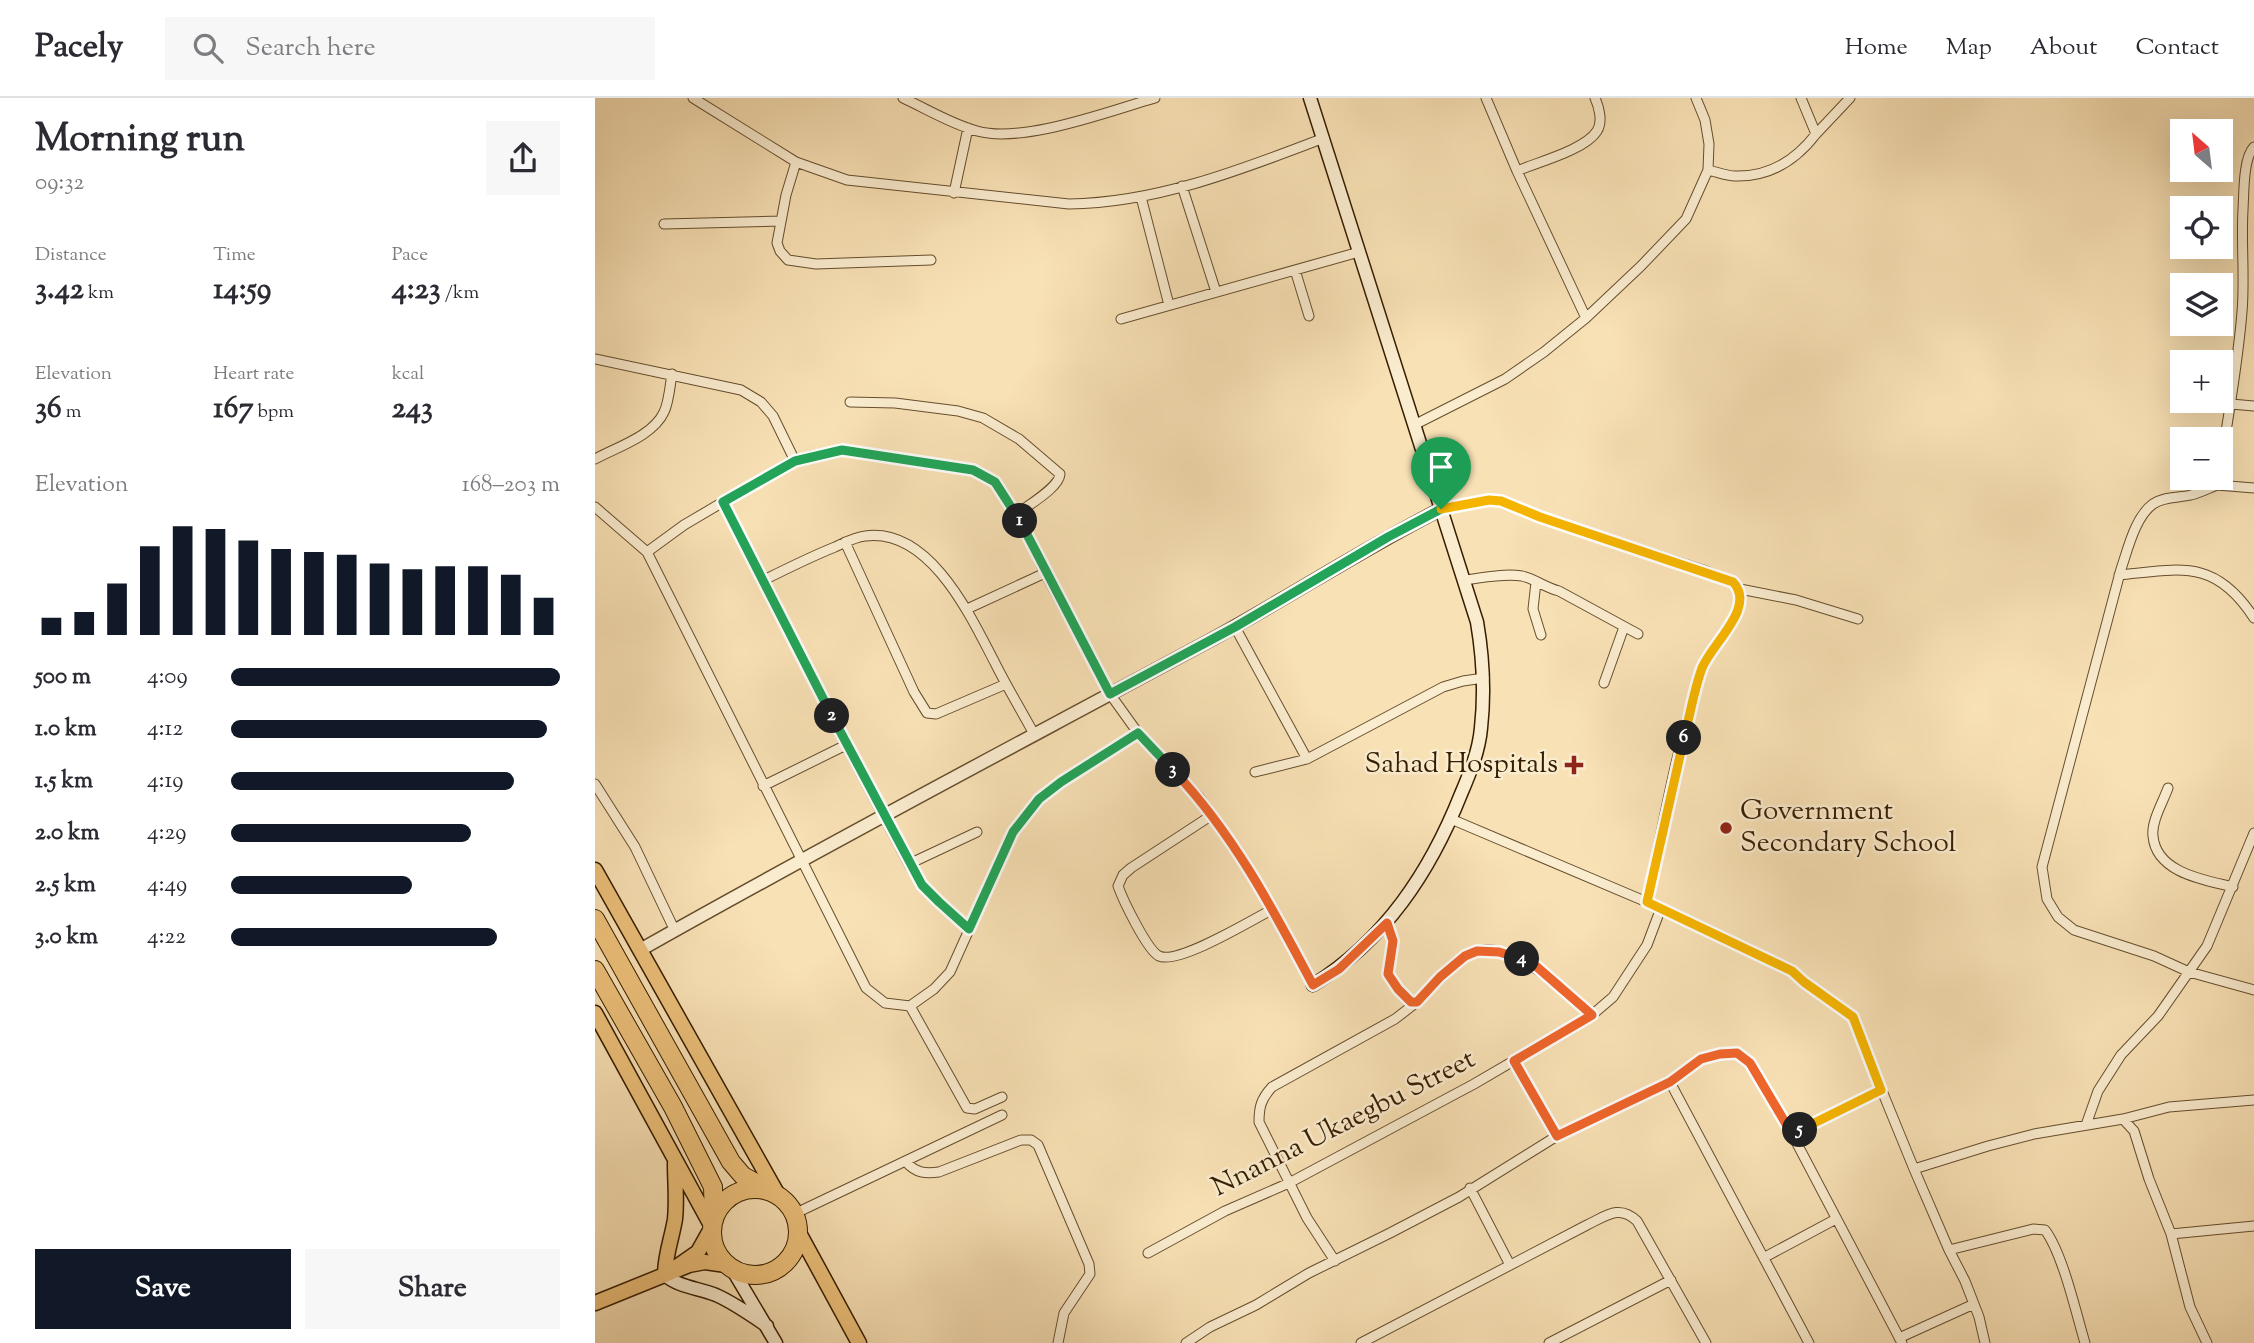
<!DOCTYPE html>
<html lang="en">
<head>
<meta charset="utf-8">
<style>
  :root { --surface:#fff; --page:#f7f7f7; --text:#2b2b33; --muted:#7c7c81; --line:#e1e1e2; --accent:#111827 }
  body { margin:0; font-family:"Sorts Mill Goudy",serif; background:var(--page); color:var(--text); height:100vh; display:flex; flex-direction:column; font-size:26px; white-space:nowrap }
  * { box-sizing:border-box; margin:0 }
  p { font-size:23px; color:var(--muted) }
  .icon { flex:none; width:38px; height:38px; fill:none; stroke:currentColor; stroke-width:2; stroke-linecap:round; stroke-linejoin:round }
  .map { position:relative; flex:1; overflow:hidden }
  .drawer { display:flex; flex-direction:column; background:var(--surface); width:595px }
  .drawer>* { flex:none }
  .needle { width:46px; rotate:332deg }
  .fabs { position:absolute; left:1575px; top:21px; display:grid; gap:14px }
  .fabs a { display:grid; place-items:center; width:63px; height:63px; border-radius:0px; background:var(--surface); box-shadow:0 7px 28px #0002; font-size:35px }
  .pin { position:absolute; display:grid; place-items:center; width:60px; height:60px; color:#fff; margin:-72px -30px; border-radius:50% 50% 50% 0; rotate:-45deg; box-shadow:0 0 7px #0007 }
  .pin .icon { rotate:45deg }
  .km { position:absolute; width:35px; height:35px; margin:-18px; border-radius:50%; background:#222; color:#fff; font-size:19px; line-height:35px; text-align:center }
  .round { display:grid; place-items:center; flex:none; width:74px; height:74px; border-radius:0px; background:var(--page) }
  .overview { display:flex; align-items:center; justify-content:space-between; height:119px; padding:0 35px }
  h1 { font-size:38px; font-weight:700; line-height:52px }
  .stats { display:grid; grid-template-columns:repeat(3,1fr); gap:10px; height:119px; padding:7px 35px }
  .stats div { display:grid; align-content:center }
  .stats b { font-size:30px; font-weight:700 }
  .stats small { font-size:19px; font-weight:400 }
  .stats p { font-size:19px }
  .chart { height:196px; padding:14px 35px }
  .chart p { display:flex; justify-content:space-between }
  .chart svg { width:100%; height:126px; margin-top:7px; stroke:var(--accent); stroke-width:6 }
  .button { display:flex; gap:14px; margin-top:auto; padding:14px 35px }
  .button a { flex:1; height:80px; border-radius:0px; background:var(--accent); color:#fff; font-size:28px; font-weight:700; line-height:80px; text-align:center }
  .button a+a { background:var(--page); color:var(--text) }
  ul { padding:0 35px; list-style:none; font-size:23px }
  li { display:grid; grid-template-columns:112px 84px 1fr; align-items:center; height:52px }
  li i { height:18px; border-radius:9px; background:var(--accent) }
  header { display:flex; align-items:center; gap:42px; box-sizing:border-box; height:98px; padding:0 35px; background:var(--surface); border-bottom:2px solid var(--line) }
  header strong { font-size:33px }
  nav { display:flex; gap:38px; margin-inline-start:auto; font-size:24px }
  .search { width:490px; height:63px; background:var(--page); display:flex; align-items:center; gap:18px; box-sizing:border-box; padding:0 24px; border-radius:0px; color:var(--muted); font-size:26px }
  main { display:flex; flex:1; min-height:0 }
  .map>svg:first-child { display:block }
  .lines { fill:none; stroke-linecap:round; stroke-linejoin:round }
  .minor-casing { stroke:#664e2d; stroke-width:11 }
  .tertiary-casing { stroke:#664e2d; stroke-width:15 }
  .secondary-casing { stroke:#361d00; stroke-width:15 }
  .primary-casing { stroke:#361d00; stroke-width:17 }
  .motorway-casing { stroke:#361d00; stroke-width:20 }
  .minor { stroke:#faeccf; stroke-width:9 }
  .tertiary { stroke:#faeccf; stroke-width:12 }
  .secondary { stroke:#faeccf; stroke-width:12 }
  .primary { stroke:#ecc07a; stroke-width:14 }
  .motorway { stroke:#ecc07a; stroke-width:18 }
  .split-1-casing { stroke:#fff; stroke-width:14 }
  .split-2-casing { stroke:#fff; stroke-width:14 }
  .split-3-casing { stroke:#fff; stroke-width:14 }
  .split-4-casing { stroke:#fff; stroke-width:14 }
  .split-5-casing { stroke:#fff; stroke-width:14 }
  .split-6-casing { stroke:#fff; stroke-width:14 }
  .split-7-casing { stroke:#fff; stroke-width:14 }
  .split-1 { stroke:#22a559; stroke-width:9 }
  .split-2 { stroke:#22a559; stroke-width:9 }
  .split-3 { stroke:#22a559; stroke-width:9 }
  .split-4 { stroke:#f0652b; stroke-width:9 }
  .split-5 { stroke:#f0652b; stroke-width:9 }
  .split-6 { stroke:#f5b400; stroke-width:9 }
  .split-7 { stroke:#f5b400; stroke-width:9 }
  .poi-dot { fill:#8f2418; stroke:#faeccf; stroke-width:2.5 }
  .labels { text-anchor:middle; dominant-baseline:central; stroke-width:5; stroke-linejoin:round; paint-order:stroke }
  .poi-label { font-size:28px; fill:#361d00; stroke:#faeccf; text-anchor:end }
  .street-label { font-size:28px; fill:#361d00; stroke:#faeccf }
</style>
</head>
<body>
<header>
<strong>Pacely</strong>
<div class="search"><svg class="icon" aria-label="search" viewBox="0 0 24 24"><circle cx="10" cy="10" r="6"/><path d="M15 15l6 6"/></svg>Search here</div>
<nav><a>Home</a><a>Map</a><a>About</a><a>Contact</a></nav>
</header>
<main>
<section class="drawer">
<div class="overview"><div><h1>Morning run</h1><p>09:32</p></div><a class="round"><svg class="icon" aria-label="share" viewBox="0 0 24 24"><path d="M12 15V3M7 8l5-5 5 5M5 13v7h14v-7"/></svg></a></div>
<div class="stats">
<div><p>Distance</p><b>3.42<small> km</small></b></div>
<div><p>Time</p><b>14:59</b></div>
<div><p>Pace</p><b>4:23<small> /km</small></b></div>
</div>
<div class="stats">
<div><p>Elevation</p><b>36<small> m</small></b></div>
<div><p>Heart rate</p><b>167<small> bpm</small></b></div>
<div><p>kcal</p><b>243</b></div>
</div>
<div class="chart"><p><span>Elevation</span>168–203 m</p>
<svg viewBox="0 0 160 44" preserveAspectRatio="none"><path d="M5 44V38M15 44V36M25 44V26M35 44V13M45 44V6M55 44V7M65 44V11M75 44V14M85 44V15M95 44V16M105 44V19M115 44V21M125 44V20M135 44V20M145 44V23M155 44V31"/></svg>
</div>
<ul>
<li><b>500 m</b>4:09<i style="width:100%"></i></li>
<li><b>1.0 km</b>4:12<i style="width:96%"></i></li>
<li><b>1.5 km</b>4:19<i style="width:86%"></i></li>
<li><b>2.0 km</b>4:29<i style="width:73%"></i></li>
<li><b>2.5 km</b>4:49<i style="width:55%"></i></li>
<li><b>3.0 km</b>4:22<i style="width:81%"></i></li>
</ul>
<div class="button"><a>Save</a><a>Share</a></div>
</section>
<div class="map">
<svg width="1659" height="1245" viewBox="0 0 1659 1245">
  <rect width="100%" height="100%" fill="#f8e1b5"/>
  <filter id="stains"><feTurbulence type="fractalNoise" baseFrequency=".00286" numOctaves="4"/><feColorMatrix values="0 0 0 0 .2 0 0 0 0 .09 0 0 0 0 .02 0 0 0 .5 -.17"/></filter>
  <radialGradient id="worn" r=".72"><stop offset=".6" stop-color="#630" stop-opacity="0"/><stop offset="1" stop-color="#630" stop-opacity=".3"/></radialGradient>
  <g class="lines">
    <defs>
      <path id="minor" d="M98 0 201 64 252 82 474 106C562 105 648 71 729 40
        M308 0C332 11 356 26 382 33 428 46 514 13 560 0
        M891 0 922 73 991 220
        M1221 36 1255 0
        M201 64 191 97 182 145 185 153 193 162 221 166 336 162
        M1113 72C1122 74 1132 78 1140 78 1174 79 1201 62 1221 36L1206 0
        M922 73C943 64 990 52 1002 33 1008 24 1004 9 1000 0
        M587 88 621 194
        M359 95 373 30
        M546 99 574 207
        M69 126 186 123
        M700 172 714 218
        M526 221 764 154
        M0 261 146 292 166 304 178 318 200 363
        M255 304 300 305 363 313 388 320 424 341 465 376C464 390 433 407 422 416
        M1636 306 1659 308
        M819 327 910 281 949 254 991 220 1046 168 1091 121 1113 72 1114 46 1110 22 1101 0
        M0 361C22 349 58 338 69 314 74 304 75 287 77 276
        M1626 364C1634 315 1643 264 1647 214 1650 180 1646 146 1648 112 1649 96 1648 60 1659 49
        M1623 380 1622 387 1659 390
        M1622 387C1614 390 1605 395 1596 397 1584 400 1569 398 1558 406 1540 419 1533 451 1526 471L1447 769 1452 801 1463 819 1479 832 1559 858 1594 874 1659 892
        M128 404 251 647 314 766 327 787 344 804 374 831
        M0 409 52 454 271 890 290 905 315 908 339 891 355 874 418 734 444 701 465 684 543 635
        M846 411 894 402 906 403 945 419 1111 473 1138 484 1145 491 1201 502 1263 521
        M250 444 319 594 332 615 341 616 411 586
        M52 454 89 427 128 404 200 363 216 358 247 352 279 356 378 372 400 384 422 416 450 475 515 596 543 635 604 699 617 717 650 764 678 811 718 887
        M1524 477C1586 471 1620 460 1659 520
        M869 482C887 480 908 475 927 478 940 481 951 490 964 493L1043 536
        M167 483C191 471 215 459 240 449 249 445 260 439 270 438 335 429 376 519 400 565 412 589 426 612 439 636
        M941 484 938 511 946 537
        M372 511 450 475
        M640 529 712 661
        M1009 585 1029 529
        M660 674 712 661 848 589 868 583 889 580
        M0 686 40 749 80 833
        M168 688 251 647
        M1573 690C1568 704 1556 724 1558 738 1561 775 1610 782 1638 789
        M617 717 536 770 528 777 523 788C528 802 552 852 564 858 583 867 657 822 678 811
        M856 721 1066 810 1197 873 1209 884 1258 919 1274 961 1319 1071 1354 1152 1370 1183 1384 1219 1390 1245
        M314 766 382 734
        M1052 804C1068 728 1082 645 1107 572 1116 546 1152 519 1145 491
        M792 825 798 843 793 876 803 890 816 903 822 904C838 889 851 872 869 859 910 831 968 892 997 917
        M315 908 372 1010 380 1011 407 999
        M919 963 962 1038
        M1075 984 1214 1245
        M1528 1021 1539 1033 1554 1081 1576 1136 1595 1209 1612 1245
        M1491 1027 1503 993 1526 957 1563 918 1612 848 1659 735
        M1197 1036 1286 992
        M311 1064C321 1075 330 1076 344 1074L426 1042H436L443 1047 494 1166 495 1176 469 1215 463 1245
        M1319 1071 1393 1048 1439 1036 1528 1021 1574 1009 1659 1002
        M875 1090 915 1167
        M199 1116 407 1017
        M1576 1136 1659 1128
        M1354 1152 1438 1131 1450 1132C1468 1156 1481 1215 1490 1245
        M553 1155 630 1113 694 1085 879 986 997 917 1018 899 1052 847 1066 810
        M1170 1159 1241 1121
        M740 1163 712 1120 664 1024C664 1009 666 1001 677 989L800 921 822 904
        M1304 1240 1379 1206
        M591 1245 615 1229 661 1207 714 1175 795 1135 864 1099 962 1038 1075 984 1106 961 1125 956 1142 955 1155 965 1188 1019 1307 1245
        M766 1245 992 1127C1011 1118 1024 1106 1042 1123L1111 1245
        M954 1245 1076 1182"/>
      <path id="tertiary" d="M45 852C232 746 423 646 612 544 691 501 766 452 846 411"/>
      <path id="secondary" d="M715 0 882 524C888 559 890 594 886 630 884 653 875 675 866 696 835 774 790 842 718 887
        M137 1171 181 1245
        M70 1177C83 1189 104 1190 121 1197 139 1205 156 1217 172 1228"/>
      <path id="primary" d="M0 772 183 1097
        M0 915 117 1129 103 1154 70 1177
        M203 1133 264 1245
        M70 1177C70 1157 77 1140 80 1121 82 1102 80 1083 80 1065
        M0 1205 94 1167 110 1164 131 1167"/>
      <path id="motorway" d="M0 821 136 1064 148 1078 177 1094
        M0 872 78 1009 118 1089 119 1122
        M117 1134a43 43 0 1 1 86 0a43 43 0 1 1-86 0Z"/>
    </defs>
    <use href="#minor" class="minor-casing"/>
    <use href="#tertiary" class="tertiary-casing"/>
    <use href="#secondary" class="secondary-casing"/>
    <use href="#primary" class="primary-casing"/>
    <use href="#motorway" class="motorway-casing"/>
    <use href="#minor" class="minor"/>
    <use href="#tertiary" class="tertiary"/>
    <use href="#secondary" class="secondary"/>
    <use href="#primary" class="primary"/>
    <use href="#motorway" class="motorway"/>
  </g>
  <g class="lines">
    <defs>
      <path id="split-1" d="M425 423 515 596 640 529 793 439 846 411"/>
      <path id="split-2" d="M237 618 128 404 200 363 247 352 378 372 400 384 425 423"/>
      <path id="split-3" d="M237 618 327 787 344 804 374 831 418 734 444 701 466 684 543 635 578 672"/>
      <path id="split-4" d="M578 672C638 735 678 811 718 887L744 871 792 825 798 843 793 876 803 891 816 904H822L845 879 870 858 882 853 904 854 927 861"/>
      <path id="split-5" d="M927 861 942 869 997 917 919 963 962 1038 1075 984 1106 961 1125 956 1142 955 1155 965 1197 1036 1205 1032"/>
      <path id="split-6" d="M1089 640 1052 804 1197 873 1209 884 1258 919 1286 992 1205 1032"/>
      <path id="split-7" d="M846 411 894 402 906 403 945 419 1138 484C1162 509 1117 545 1107 570 1099 592 1095 617 1089 640"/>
    </defs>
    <use href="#split-1" class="split-1-casing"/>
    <use href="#split-2" class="split-2-casing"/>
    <use href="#split-3" class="split-3-casing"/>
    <use href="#split-4" class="split-4-casing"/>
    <use href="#split-5" class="split-5-casing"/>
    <use href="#split-6" class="split-6-casing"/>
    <use href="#split-7" class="split-7-casing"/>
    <use href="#split-1" class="split-1"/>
    <use href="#split-2" class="split-2"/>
    <use href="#split-3" class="split-3"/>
    <use href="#split-4" class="split-4"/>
    <use href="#split-5" class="split-5"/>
    <use href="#split-6" class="split-6"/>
    <use href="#split-7" class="split-7"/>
  </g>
  <g class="poi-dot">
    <path d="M975.5 656.5h7v7h7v7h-7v7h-7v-7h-7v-7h7z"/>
    <circle cx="1131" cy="730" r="7"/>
  </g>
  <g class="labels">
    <g class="poi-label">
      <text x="963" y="667">Sahad Hospitals</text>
      <text x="1145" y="714" text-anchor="start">Government<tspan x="1145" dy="32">Secondary School</tspan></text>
    </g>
    <g class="street-label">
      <text transform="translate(749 1026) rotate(-27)">Nnanna Ukaegbu Street</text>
    </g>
  </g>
  <rect width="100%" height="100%" filter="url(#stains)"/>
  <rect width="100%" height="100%" fill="url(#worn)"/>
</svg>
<div class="fabs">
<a><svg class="needle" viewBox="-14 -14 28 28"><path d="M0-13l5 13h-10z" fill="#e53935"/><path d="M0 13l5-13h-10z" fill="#7c7c81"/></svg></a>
<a><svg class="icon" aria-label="locate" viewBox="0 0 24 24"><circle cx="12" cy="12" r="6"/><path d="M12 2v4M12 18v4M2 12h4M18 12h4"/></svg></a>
<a><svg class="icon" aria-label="layers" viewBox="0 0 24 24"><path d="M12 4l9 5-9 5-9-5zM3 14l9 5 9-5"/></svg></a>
<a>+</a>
<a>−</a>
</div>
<div class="pin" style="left:846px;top:411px;background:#1e9e55"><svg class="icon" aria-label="arrive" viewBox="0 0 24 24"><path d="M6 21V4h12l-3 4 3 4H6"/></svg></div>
<b class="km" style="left:425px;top:423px">1</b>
<b class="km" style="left:237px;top:618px">2</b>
<b class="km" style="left:578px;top:672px">3</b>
<b class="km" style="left:927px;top:861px">4</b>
<b class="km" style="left:1205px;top:1032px">5</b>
<b class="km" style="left:1089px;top:640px">6</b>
</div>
</main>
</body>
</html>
